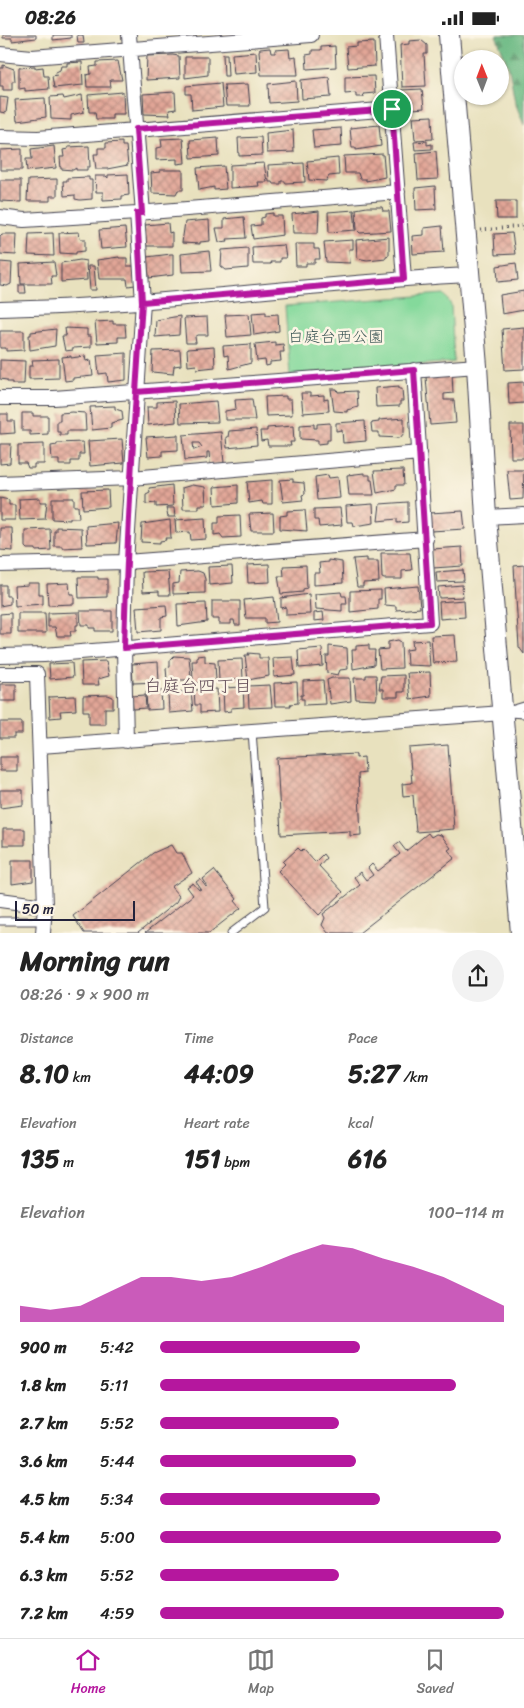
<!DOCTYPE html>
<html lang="en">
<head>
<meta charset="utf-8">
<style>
  :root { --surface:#fff; --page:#f2f2f2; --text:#222; --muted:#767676; --line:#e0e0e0; --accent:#b5179e }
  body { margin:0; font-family:Sriracha,"Klee One",sans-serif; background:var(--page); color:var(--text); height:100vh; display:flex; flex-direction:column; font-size:19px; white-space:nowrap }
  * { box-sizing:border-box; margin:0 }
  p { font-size:16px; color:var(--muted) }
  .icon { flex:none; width:28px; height:28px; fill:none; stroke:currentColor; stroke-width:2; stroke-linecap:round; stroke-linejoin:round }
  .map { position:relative; height:898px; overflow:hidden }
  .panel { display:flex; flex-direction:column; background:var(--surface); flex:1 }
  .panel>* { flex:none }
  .needle { width:32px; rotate:359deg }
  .controls { position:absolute; left:454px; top:15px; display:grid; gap:10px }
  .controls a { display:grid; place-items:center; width:55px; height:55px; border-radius:50%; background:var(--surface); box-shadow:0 1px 4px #0004; font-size:25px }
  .scale { position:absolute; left:15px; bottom:12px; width:120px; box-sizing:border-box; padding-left:5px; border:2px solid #22223b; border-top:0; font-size:14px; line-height:18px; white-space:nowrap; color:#22223b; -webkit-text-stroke:4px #fcf5e5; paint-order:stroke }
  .pin { position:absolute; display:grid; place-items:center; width:42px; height:42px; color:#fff; margin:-21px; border:2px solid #fff; border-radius:50%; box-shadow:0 1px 5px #0007 }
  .round { display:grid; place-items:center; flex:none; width:52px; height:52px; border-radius:26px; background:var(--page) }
  .overview { display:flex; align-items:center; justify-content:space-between; height:85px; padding:0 20px }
  h1 { font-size:28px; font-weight:800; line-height:38px }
  .metrics { display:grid; grid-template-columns:repeat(3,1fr); gap:8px; height:85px; padding:5px 20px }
  .metrics div { display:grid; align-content:center }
  .metrics b { font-size:25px; font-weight:800 }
  .metrics small { font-size:14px; font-weight:400 }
  .metrics p { font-size:14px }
  .chart { height:140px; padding:10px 20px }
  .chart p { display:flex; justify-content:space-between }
  .chart svg { width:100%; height:90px; margin-top:5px; fill:var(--accent); opacity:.7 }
  ul { padding:0 20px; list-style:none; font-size:16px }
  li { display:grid; grid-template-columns:80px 60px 1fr; align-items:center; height:38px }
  li i { height:12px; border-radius:6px; background:var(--accent) }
  .status { display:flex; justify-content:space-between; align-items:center; height:35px; padding:0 25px; background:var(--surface); direction:ltr }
  .status svg { height:14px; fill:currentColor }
  .tabs { display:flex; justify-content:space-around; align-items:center; height:70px; border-top:1px solid var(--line); background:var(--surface); font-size:14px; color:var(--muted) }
  .tabs a { display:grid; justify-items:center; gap:2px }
  .tabs .current { color:var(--accent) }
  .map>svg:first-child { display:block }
  .forest { fill:url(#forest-firs); stroke:#466e5f }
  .green { fill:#84d99b; stroke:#537e6b }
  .building { fill:url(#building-cross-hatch); fill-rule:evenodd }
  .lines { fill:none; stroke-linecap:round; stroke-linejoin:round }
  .lane-casing { stroke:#403f4f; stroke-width:9 }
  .street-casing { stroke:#403f4f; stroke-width:16 }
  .secondary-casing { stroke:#403f4f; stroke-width:22 }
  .path { stroke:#403f4f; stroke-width:3; stroke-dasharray:1 4; stroke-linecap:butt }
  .lane { stroke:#fff; stroke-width:7 }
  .street { stroke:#fff; stroke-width:14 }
  .secondary { stroke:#fff; stroke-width:20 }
  .route-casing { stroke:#fff; stroke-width:10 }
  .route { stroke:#b5179e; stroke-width:6 }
  .labels { text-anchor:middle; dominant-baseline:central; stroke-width:5; stroke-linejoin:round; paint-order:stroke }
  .park-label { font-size:16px; fill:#3f5958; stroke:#fcf5e5 }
  .neighbourhood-label { font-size:18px; fill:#65505b; stroke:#fcf5e5 }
</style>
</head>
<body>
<div class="status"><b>08:26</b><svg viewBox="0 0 49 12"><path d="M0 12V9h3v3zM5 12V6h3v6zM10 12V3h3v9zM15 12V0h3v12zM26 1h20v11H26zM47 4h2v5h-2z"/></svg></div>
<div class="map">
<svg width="524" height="898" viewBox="0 0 524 898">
  <defs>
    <pattern id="forest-firs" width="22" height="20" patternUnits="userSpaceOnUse" patternTransform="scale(1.25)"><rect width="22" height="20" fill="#6bb983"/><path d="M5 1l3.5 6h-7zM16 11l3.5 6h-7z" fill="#58966c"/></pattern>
    <pattern id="building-cross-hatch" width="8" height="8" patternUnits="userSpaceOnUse" patternTransform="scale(1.25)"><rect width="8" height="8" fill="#e2a697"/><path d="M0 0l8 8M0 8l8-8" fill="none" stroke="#b7877c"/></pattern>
  </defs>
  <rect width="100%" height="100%" fill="#fcf5e5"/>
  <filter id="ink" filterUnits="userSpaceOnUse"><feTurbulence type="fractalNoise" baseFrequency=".02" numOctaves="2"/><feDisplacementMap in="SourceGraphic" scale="10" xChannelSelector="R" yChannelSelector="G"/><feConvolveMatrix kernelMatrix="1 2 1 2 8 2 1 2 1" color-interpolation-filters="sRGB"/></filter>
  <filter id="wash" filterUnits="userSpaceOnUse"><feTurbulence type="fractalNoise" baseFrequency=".0096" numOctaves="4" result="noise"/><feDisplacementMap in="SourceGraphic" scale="20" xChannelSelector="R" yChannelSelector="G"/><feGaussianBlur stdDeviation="1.12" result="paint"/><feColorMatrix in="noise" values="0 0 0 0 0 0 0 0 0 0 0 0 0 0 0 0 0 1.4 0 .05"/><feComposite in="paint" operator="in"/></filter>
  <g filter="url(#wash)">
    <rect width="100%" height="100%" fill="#e8e1be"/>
    <path class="forest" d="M496 0H524V90L515 67 509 33Z"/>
    <path class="green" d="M444 259 451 270 454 327 290 340 285 271Z"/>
    <g id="blocks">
      <path class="building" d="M3 0H36V3L12 6V3H3Z
        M53 0H71V3L53 5Z
        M77 0H83L84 8H78Z
        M421 5 427 10V19H424L426 51 402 52 400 10 409 9V6Z
        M374 7 375 31 348 33 346 12 357 11V8Z
        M335 11 336 32 307 34 306 20 312 19V15H321V12Z
        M270 13 271 18H275V15L289 14 290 23 296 22 298 40H261L259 16 260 14Z
        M256 17 257 37 234 39 232 19Z
        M223 19H227L228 41H224Z
        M172 20 179 21 180 43 146 45 147 21Z
        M185 22H208V40L185 43Z
        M118 26 122 45H110L111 52H87L86 40 91 39 90 32 97 31V27Z
        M82 27 83 50 54 53 52 41 57 40 56 37 60 35 61 31H67V28Z
        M3 30 14 34 15 46H12V55H3V51H0V33H3Z
        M35 31V33L43 32 44 41H48L49 54 25 56V53L19 54V32Z
        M374 41 375 58 363 59 364 62H356V58L345 59V42Z
        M329 42 331 62 302 64 301 45Z
        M296 46 297 66 269 68 268 49Z
        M221 48 223 72 192 75 191 59H186V51Z
        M248 49 250 71H226L224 50Z
        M422 54 424 73 402 75 401 55Z
        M123 57 124 79H112V84H96L95 77H89L88 60Z
        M175 57 176 74 169 75 170 80 144 79 143 59Z
        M82 60 84 77 71 80V85L51 84 50 62 63 61 64 64Z
        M0 62 8 63 6 78 0 77Z
        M45 63 46 82 17 86 15 65Z
        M432 81 433 104 415 105 413 82Z
        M379 90 381 111 356 115V113H352L350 93Z
        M341 93 342 111 314 113 312 95Z
        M293 95 294 117 267 118 266 98Z
        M261 102 262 120 239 121 238 103Z
        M183 103 185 128 177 129V124L156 125V113L162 112 161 104Z
        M218 103 219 121 191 123 190 105Z
        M427 106V110L432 109V114L415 115 414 107Z
        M122 107V111H126L128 130 107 134H96L94 119H98V113H106V108Z
        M54 111 56 133 27 136 26 124H32L31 114Z
        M89 111 90 132H87V135H76V133L73 135 61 134 60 122H64L63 115 68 114V112Z
        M22 114V135H0V115Z
        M436 116 438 144 418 145 416 118Z
        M383 119 385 142 366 146V144H360L358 138H345L344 121Z
        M338 123 339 140 329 141 326 146 309 145 307 126Z
        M264 128 267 147H258L259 151 230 153V130Z
        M304 128 305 147 285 148V146H281V149H273L272 147H269L268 130Z
        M224 131 226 154 214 155V152L199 155 197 133Z
        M160 135H183V155H178L176 159 152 158 151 138 160 137Z
        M128 139 129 160 122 161V164L103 165V157H96L95 141H106L108 143V140Z
        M89 142V145H92V164L80 165 75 164V160L64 161 63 146H67V143Z
        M57 144V161H50V166H27L28 145Z
        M0 145H21V167L0 166Z
        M435 151 436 174 416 175 415 153Z
        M496 166H516V184H497Z
        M367 172H382L383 176H389L391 196 360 198 357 195 356 174Z
        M354 175 356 195 329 197 328 177Z
        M319 176 318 198H293L292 179Z
        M273 178V181H282L283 200 253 204 251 191 261 190V183L265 182V179Z
        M244 182 246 203 227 204 228 206 219 207 216 193H224V184Z
        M209 185 210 206 200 207V209L182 208 185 187Z
        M168 188 169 198 172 197V211H144L143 195H145V190Z
        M442 191 444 217 413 219 412 201 424 200V193Z
        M125 193 127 212 101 214 99 195Z
        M79 197 80 204H85V216L76 217V219L60 218 59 198Z
        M53 198 54 221 28 220 29 199Z
        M512 198 515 219 495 220 494 199Z
        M2 199H17L16 220 0 219V201Z
        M389 202V220L386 221V223L367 225 357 223 356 205Z
        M353 205V214H349L350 228 326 227 324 207Z
        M295 209H314V214H319L320 224H315V228H306V231H296Z
        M284 210 286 223H280V227H270L271 229H253L252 212Z
        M248 213V233L226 235 221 231 222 215Z
        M209 216 211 236 182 237 181 219Z
        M171 219H173V240L149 243 147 222Z
        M119 222V223H127V231H134L135 250 128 251 127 244H99L97 225Z
        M80 225 86 226 87 245 61 247V228Z
        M0 227 12 228 11 249 7 251 0 250Z
        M54 227 56 241H51L52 249H21L20 229Z
        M516 228 518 245 498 247 497 231Z
        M88 231H94L96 255H90Z
        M19 250H25L26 258H19Z
        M524 256V275L502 279 500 260Z
        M266 277V280L278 279 279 296 254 300 252 278Z
        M249 279 251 300 227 302 225 280Z
        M180 281 179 300 155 302 156 285Z
        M207 282 208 300H198L195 302 196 308H186L184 283Z
        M113 286V289H125L126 302H118V307L97 308 95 287Z
        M524 292V334L505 335 502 294Z
        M65 293 87 294V301H91V312L73 313V315L65 316 62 301H66Z
        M56 294 55 311 30 315 29 300H31V297Z
        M0 296H24V315L6 316V313H0Z
        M275 307V310L283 309 284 317H280L281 326 270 327V330L266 331 265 325 257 326 255 309Z
        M251 309V328L229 334 228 320 224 321 223 311Z
        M214 312 215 332 197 334 196 330 188 331 187 314Z
        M180 315 181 330 174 331 173 339 152 337 153 316Z
        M126 318V345L108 347 107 338 99 339 97 320Z
        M71 321V323L85 321 86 326 91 325 93 341 73 343V345L65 346 62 322Z
        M59 324V343L29 344V331H33L32 325Z
        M0 325 25 326 24 349H12V347H7V345L0 344Z
        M452 338 453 358 444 359V365H454L456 388 430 390 426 342Z
        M524 347V368L509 369 508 348Z
        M399 351V354H402L403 366H400V371L376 372 375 353Z
        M331 354H337L338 357 357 356 358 372 347 375V377L334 376Z
        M301 358H310V361L324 360V365L328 364 329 376 303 378Z
        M286 361V364H291L292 380 266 381 265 362Z
        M252 364 255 385H225V376L236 374 235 365Z
        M175 366 176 387 148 390 147 372H157V367Z
        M216 366 218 387 180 388 179 369Z
        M115 371V374L122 376 123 385 111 388V393L92 395 90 372Z
        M72 377 85 378 86 396H67V400H60V397H57V386H60V378Z
        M22 378H33V381H48V399L30 400V396H22Z
        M0 379H8V386H14L15 398 0 399Z
        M404 383V398L400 403 379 402V397H372L371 388 379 387V385Z
        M365 386 366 406 343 408 342 395 336 396V388Z
        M330 388V405H327V408L318 409V405L300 404V390L314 389V393H317V389Z
        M510 390H524V423H511Z
        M293 391 294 407H290L291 411H268L267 405 261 406 260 396H267V393Z
        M256 394 257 410 227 413 226 402H228L229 396Z
        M221 397 224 428 210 429 209 417H207V423L185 425 183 400ZM193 408H199L202 412 194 415Z
        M178 400V415L162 416V421L148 422 146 402Z
        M122 404 124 428 90 431 88 406Z
        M83 407 84 419H79V426H71V430H59V425H52L51 411 57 410V408Z
        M0 409H11L10 428 0 429Z
        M44 409V429H34V433H28L26 428H18V410Z
        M403 435 404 450H396V454L377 458 374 436Z
        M507 435H524L523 464 510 465Z
        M364 438V440H370V445H372L374 460H349L347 440Z
        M328 440 329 443 338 442 340 463 317 465 315 442Z
        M293 444V447L304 448 305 459 302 460 303 465 283 467 280 445Z
        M272 445V469H263L262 466 249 468 247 447Z
        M172 450 173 471 156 472V468L146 469V459L150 457 149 453Z
        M192 450 205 452 206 470H199V474H183L182 453Z
        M238 450V468L215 470 214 452Z
        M108 455 109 472 83 474 82 456Z
        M0 463 9 465V470H15V485H0Z
        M40 463V467H47L45 484 20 485 19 464Z
        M52 463H74V471H78L79 483H70V485L52 484Z
        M408 467V487L397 488V484L378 486 380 469Z
        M373 469 374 488 354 491 353 487H347L346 471Z
        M166 473H174L175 482H168Z
        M340 473 342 490 319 492 318 485H314V474Z
        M305 475 307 496 280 494V481L287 480V476Z
        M463 476 465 494 431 496 430 478Z
        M273 478 274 496H251L249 479Z
        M240 480 241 502 223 503 220 499 214 500V488H219V481Z
        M205 483 206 504 191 505 190 497 176 498 175 485Z
        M170 485 171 503H165L166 505 160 506V508L141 507 142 489Z
        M118 488 116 508 87 509 86 491Z
        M56 492 81 493 82 512 62 513V511H54V496H56Z
        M0 493H12L13 516 0 515Z
        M50 494 51 515 36 516V514H27L25 512V495Z
        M462 512 463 531 433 533 432 514Z
        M381 518H410L412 535 402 536V544H384L382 543Z
        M367 523V526H378L379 547 363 548V552H357L353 524Z
        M328 525 342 527 343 548 314 550V538H320L319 528 328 527Z
        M269 529 270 547 248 548 247 530Z
        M306 530 307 553 303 554V557L281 559 278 541H284L283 531Z
        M524 530V619L519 612 514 531Z
        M232 531 233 548 209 550 208 532Z
        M463 535 464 546 437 547 436 537Z
        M168 536 170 560H159V556L143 557 142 537Z
        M198 536 203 538 205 544V558L173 559V549L179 548 180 537Z
        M78 542H98V544H107V562L79 563Z
        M28 548H39V559H43V569L15 571 14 551 28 550Z
        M69 548 70 559H74V569L48 570 47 549Z
        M0 550H6V561H10V569L0 571Z
        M462 550 463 562 439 563 438 552Z
        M418 551 420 573 396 575V571L385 570 384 554Z
        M381 555V564H378V574L350 577V556Z
        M341 557 342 561H346L347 569H342V576L316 574 315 559Z
        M309 559 310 579 286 580V572L281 573V563Z
        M274 562 277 587 265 588V583H246L244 565Z
        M464 565 465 582 440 584 439 567Z
        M212 566H240V590H235L234 585H231V589H219V584H212Z
        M206 568 207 587 178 591 177 569Z
        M166 570 167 581 161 582V595L138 597 136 572Z
        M80 576H112V596H95V593H89V590H81Z
        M78 577V590H76V596H70L71 601H57L55 592H48V578Z
        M323 577 324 585 314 586V578Z
        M11 578V599H0V579Z
        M18 578H45L46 598H18Z
        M455 600 457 627 433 628 431 601Z
        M398 605 401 607 402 633 380 634 378 615 388 614V607Z
        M428 605 430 631 407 630 406 615 413 614 412 606Z
        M369 610V615H375L374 630 353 634 352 615H356V611Z
        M329 611 347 613 348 634 340 635 338 640 327 638 326 621H329Z
        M322 613 323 631 299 633 298 615Z
        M248 618 259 619V623H268L269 641 248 645 245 620H249Z
        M205 620V627L215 628 216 645 196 648 193 645 192 626H197V621Z
        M174 621 189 622 191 642H189V645H178V649L170 650 169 645H167L166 633 170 632V625Z
        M293 622 295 640 274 642 273 623Z
        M242 624 243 644 219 645 218 625Z
        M106 626 109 641 98 644 99 650H82L81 627Z
        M158 627 159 647 133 648 132 629Z
        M72 628 73 642 50 644 49 629Z
        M430 637 431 661 410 664 407 638Z
        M366 640H376L377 661 376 665 356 664 354 643H366Z
        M404 640V657H398V662H383V654H379L381 641Z
        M332 643H350L351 666 330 669 327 645Z
        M323 645 325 669 304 670V664H301V660H303V646Z
        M297 647 298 668 290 669 291 671H275L274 648Z
        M0 649H16V666H0Z
        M270 650 272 672 249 673 248 651Z
        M243 652 244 672 231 673V676L224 677 223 653Z
        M217 654 218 677 200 678V670H195L194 655Z
        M161 655 162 674 147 675 146 656Z
        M191 656 193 676 169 678 168 658Z
        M108 660 113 662V673H105V689H89V676H83V661Z
        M145 660 146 673 133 674 132 661Z
        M75 661 76 675 60 676 61 682 50 683 49 662Z
        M0 687H22V699H14V703H0Z
        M448 710 454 794 416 797 413 760 403 761 402 749 412 748 409 713Z
        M356 719V723L364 722 365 738 358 739 361 800 350 801V796L281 800 277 723Z
        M0 722H17V736H0Z
        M0 755H23V770L0 773Z
        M3 794H25V810H3Z
        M428 798 431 802 436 799 441 800 451 813 448 815 455 823 359 898H328L322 890 325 883 323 879 360 850 354 842 360 837 366 845 373 840 368 833 372 829 378 836 400 819 394 811 399 807 406 816Z
        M171 810 176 818H182L192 838 171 852 179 861 176 867 138 898H84L73 881 153 818Z
        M298 813 301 816 303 814 315 827 323 819 326 823 319 831 343 857 319 880 278 836 285 829 283 827Z
        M12 825H33V846L12 849Z
        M214 835 237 864 235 866 241 873 209 898H145L193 860 187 852 193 848 199 855 201 854 196 847 200 844 206 852 207 850 203 844Z"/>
    </g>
  </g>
  <g filter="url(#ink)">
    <use href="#blocks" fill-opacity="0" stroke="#403f4f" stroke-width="1"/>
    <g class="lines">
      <defs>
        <path id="lane" d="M504 677 524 671
          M509 678 524 679
          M0 886H44
          M231 898 265 872 252 696"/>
        <path id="street" d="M129 0 143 178
          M386 0 404 244
          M0 19 32 22 311 0
          M0 102 38 103 392 74
          M0 182 24 185 137 178 398 157
          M0 274C157 271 312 248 468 240
          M0 363H54L477 331
          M0 448 131 443 420 418
          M486 482 524 480
          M0 530 126 527 426 504
          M0 621 44 620 430 588 414 335
          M0 639H37L45 871 43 898
          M126 706 124 613 126 527 143 267 137 178
          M40 711 503 678
          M0 865 45 871"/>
        <path id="secondary" d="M449 0 477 331 486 482 521 898"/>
      </defs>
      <use href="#lane" class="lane-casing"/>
      <use href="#street" class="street-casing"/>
      <use href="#secondary" class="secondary-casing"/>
      <path class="path" d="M481 195 522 191 524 197"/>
      <use href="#lane" class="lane"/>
      <use href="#street" class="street"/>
      <use href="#secondary" class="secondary"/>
    </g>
  </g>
  <g class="lines" filter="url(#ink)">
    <defs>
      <path id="route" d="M392 74 404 244 142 267C134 382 127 498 124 613L430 588 414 335 136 357 142 267 137 178H142L136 94 392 74"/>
    </defs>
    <use href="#route" class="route-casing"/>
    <use href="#route" class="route"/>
  </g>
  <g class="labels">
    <g class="park-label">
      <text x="336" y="301">白庭台西公園</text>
    </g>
    <g class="neighbourhood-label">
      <text x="198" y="651">白庭台四丁目</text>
    </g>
  </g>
</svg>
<div class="controls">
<a><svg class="needle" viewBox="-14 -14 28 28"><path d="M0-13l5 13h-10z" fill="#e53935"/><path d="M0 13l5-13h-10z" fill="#767676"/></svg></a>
</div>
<div class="scale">50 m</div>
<div class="pin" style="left:392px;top:74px;background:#1e9e55"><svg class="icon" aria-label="arrive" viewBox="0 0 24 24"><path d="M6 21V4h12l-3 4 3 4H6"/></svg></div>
</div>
<section class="panel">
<div class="overview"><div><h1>Morning run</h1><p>08:26 · 9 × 900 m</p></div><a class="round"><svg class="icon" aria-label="share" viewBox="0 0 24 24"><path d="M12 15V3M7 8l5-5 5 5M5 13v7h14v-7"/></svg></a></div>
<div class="metrics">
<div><p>Distance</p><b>8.10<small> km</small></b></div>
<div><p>Time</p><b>44:09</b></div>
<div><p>Pace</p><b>5:27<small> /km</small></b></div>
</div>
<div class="metrics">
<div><p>Elevation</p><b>135<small> m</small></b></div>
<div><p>Heart rate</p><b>151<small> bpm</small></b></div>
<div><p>kcal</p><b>616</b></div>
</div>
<div class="chart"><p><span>Elevation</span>100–114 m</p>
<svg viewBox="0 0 160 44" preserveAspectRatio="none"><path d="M0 44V36L10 38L20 36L30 29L40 22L50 22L60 24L70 22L80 17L90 11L100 6L110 8L120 13L130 17L140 22L150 29L160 36V44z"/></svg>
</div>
<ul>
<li><b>900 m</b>5:42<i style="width:58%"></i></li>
<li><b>1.8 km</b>5:11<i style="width:86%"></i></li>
<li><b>2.7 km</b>5:52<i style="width:52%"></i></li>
<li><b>3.6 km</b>5:44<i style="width:57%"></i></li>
<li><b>4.5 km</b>5:34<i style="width:64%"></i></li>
<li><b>5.4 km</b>5:00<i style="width:99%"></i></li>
<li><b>6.3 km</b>5:52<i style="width:52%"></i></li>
<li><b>7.2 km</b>4:59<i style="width:100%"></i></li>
</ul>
</section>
<nav class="tabs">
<a class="current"><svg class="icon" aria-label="home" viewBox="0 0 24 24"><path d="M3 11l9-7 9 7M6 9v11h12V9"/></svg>Home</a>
<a><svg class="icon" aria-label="map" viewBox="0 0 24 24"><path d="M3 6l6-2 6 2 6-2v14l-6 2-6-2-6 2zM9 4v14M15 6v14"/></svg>Map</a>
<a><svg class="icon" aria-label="saved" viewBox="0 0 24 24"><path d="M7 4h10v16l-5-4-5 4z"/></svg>Saved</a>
</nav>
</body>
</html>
